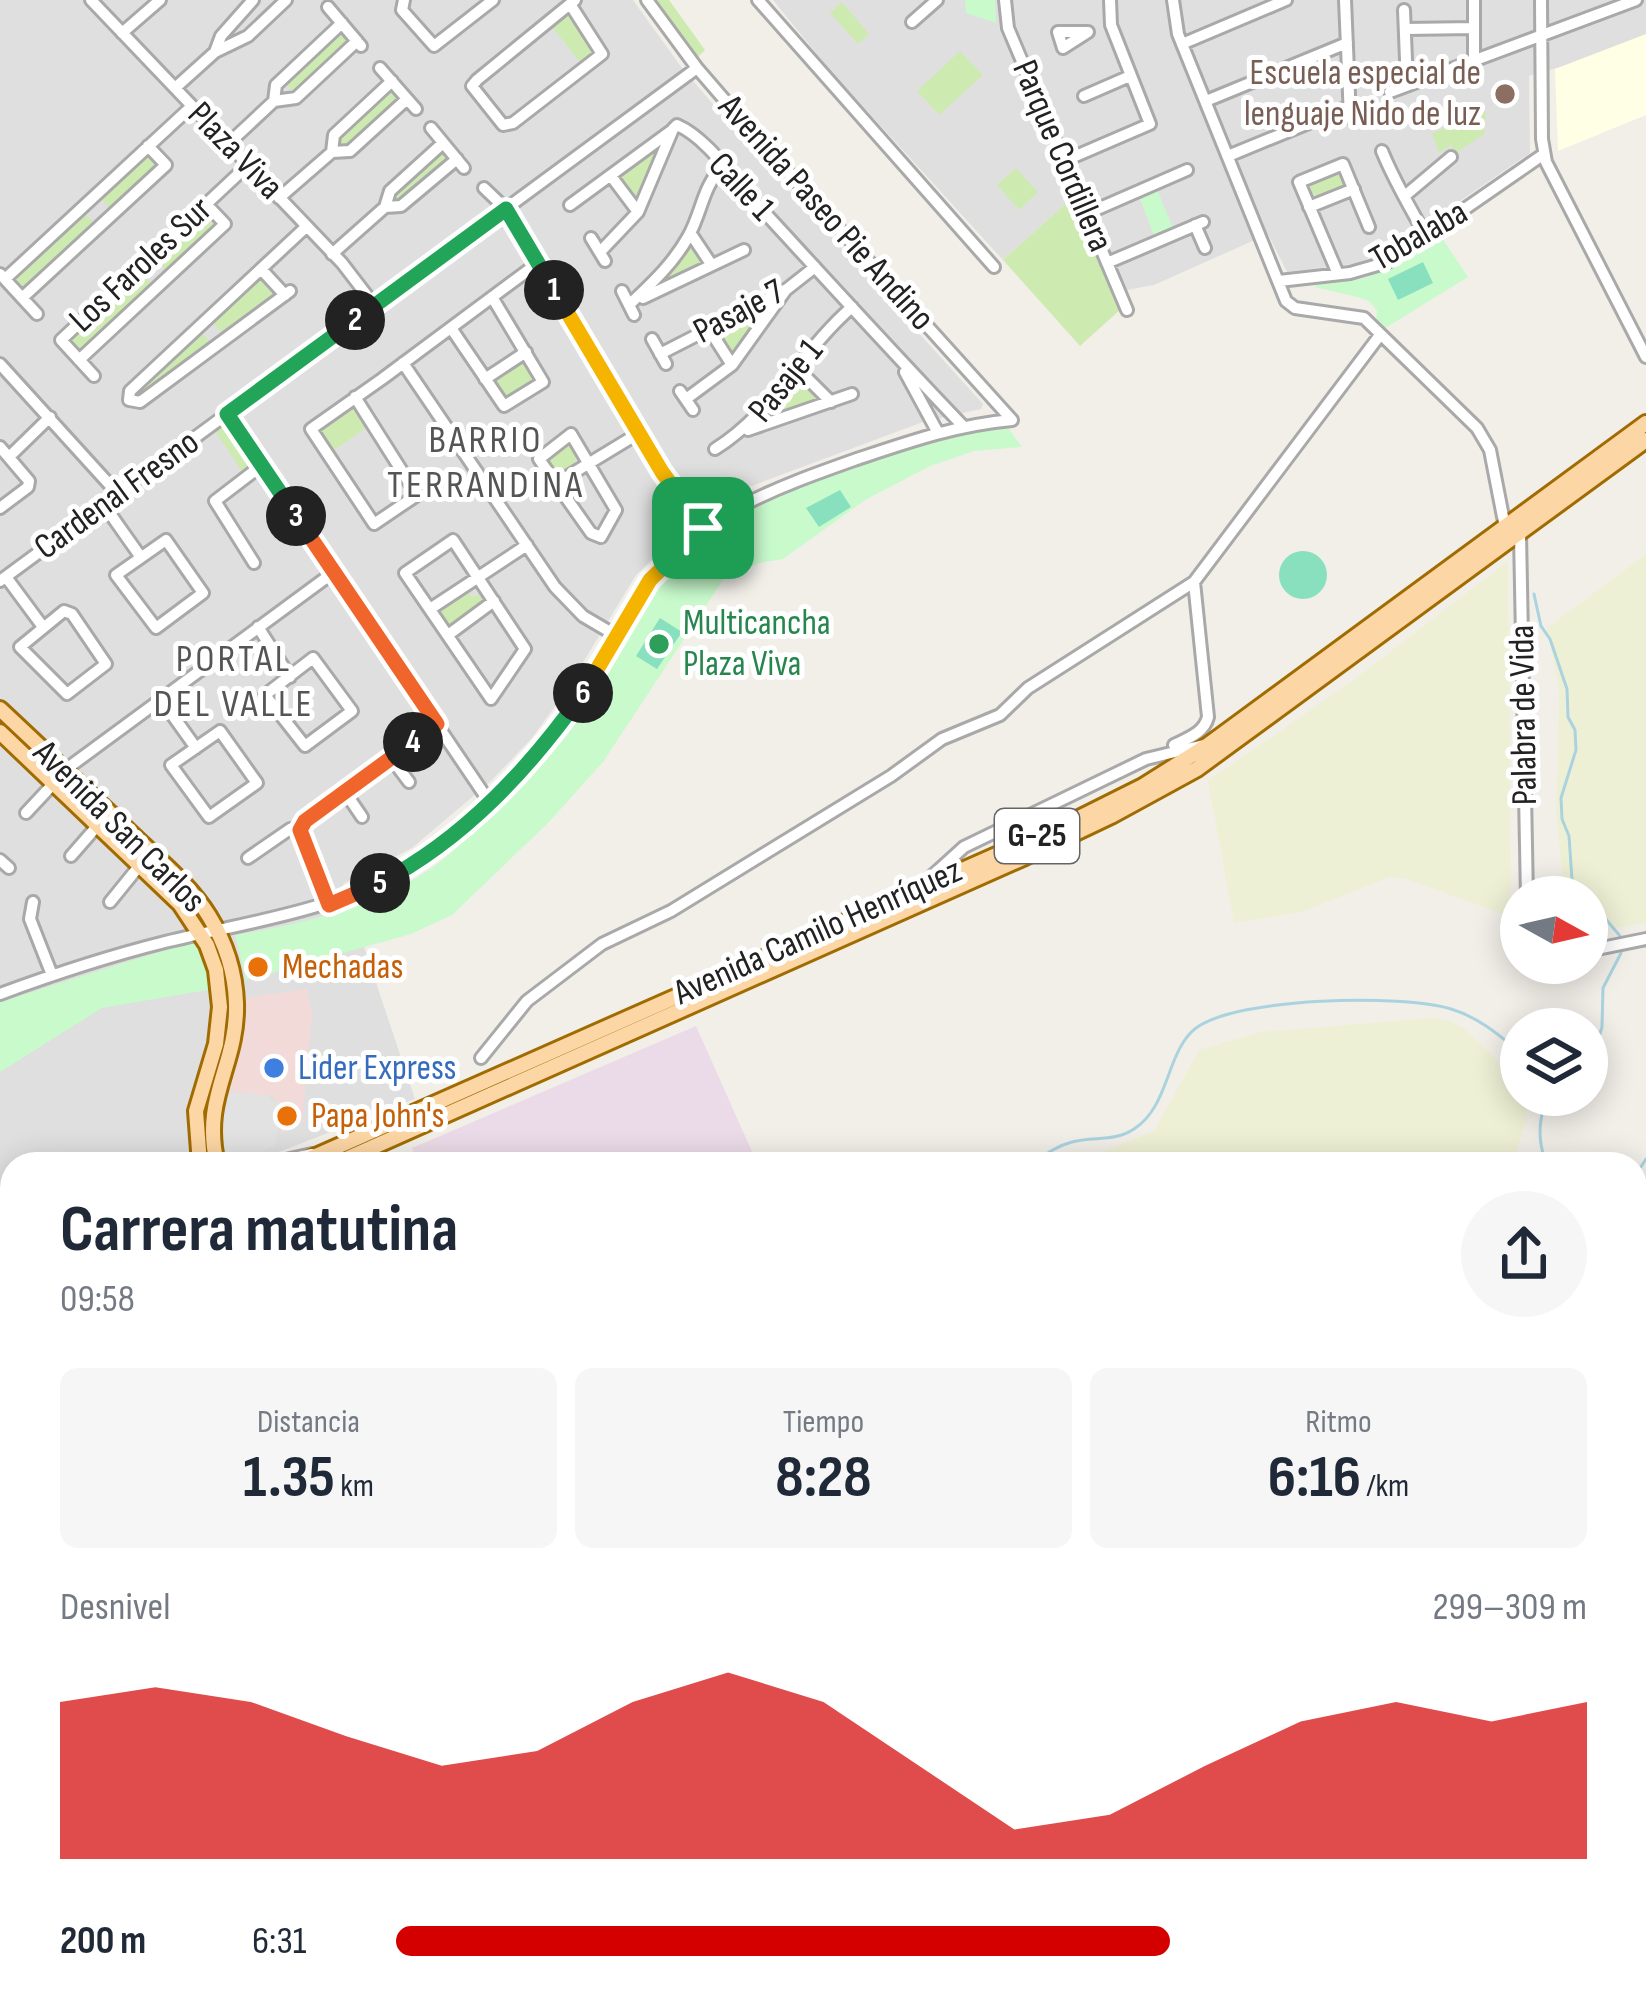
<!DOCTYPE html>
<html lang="es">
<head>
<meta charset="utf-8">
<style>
  :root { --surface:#fff; --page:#f6f6f7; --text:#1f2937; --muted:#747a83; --accent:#d40000 }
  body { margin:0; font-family:"Sofia Sans Condensed",sans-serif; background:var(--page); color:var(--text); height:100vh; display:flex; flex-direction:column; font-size:45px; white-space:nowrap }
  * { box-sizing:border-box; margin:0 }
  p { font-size:39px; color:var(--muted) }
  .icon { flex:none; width:66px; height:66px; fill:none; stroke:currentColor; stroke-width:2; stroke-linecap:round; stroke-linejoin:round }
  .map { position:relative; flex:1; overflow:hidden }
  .sheet { position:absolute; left:0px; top:1152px; width:1647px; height:858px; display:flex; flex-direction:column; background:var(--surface); border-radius:36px 36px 0 0; box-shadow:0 6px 30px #0003 }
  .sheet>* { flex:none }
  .needle { width:78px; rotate:98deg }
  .tools { position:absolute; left:1500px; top:876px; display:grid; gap:24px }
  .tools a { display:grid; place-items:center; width:108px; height:108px; border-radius:50%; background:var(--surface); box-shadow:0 6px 30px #0003; font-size:60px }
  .pin { position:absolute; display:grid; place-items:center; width:102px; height:102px; color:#fff; margin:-51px; border-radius:24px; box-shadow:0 6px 18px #0006 }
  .km { position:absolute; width:60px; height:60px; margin:-30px; border-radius:50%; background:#222; color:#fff; font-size:33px; line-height:60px; text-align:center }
  .round { display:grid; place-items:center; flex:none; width:126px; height:126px; border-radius:63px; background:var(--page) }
  .overview { display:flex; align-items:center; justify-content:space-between; height:204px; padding:0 60px }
  h1 { font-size:66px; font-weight:700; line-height:90px }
  .metrics { display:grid; grid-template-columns:repeat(3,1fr); gap:18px; height:204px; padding:12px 60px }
  .metrics div { display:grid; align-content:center; border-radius:18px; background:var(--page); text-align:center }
  .metrics b { font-size:60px; font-weight:700 }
  .metrics small { font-size:33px; font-weight:400 }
  .metrics p { font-size:33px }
  .chart { height:336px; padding:24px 60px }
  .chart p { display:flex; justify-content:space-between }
  .chart svg { width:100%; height:216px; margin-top:12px; fill:var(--accent); opacity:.7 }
  ul { padding:0 60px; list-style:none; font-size:39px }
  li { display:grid; grid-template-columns:192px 144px 1fr; align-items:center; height:90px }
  li i { height:30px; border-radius:15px; background:var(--accent) }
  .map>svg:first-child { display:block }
  .residential { fill:#e0dfdf }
  .commercial { fill:#f2dad9 }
  .industrial { fill:#ebdbe8 }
  .education { fill:#ffffe5 }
  .farmland { fill:#eef0d5 }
  .grass { fill:#cdebb0 }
  .park { fill:#c8facc }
  .pitch { fill:#88e0be }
  .parking { fill:#e2e2e2 }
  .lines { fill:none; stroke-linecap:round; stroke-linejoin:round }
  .stream { stroke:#aad3df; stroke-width:3 }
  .canal { stroke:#aad3df; stroke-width:10 }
  .minor-casing { stroke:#a9a9a9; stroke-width:16 }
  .major-casing { stroke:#a06b00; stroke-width:20 }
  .minor { stroke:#fff; stroke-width:10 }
  .major { stroke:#fcd6a4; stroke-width:14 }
  .split-1-casing { stroke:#fff; stroke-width:24 }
  .split-2-casing { stroke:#fff; stroke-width:24 }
  .split-3-casing { stroke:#fff; stroke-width:24 }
  .split-4-casing { stroke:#fff; stroke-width:24 }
  .split-5-casing { stroke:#fff; stroke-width:24 }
  .split-6-casing { stroke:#fff; stroke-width:24 }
  .split-7-casing { stroke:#fff; stroke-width:24 }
  .split-1 { stroke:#f5b400; stroke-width:15 }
  .split-2 { stroke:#22a559; stroke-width:15 }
  .split-3 { stroke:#22a559; stroke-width:15 }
  .split-4 { stroke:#f0652b; stroke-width:15 }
  .split-5 { stroke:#f0652b; stroke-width:15 }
  .split-6 { stroke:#22a559; stroke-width:15 }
  .split-7 { stroke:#f5b400; stroke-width:15 }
  .education-dot { fill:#8d6e63; stroke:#fff; stroke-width:4.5 }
  .leisure-dot { fill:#2e9e5b; stroke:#fff; stroke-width:4.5 }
  .food-dot { fill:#e8710a; stroke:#fff; stroke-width:4.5 }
  .shop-dot { fill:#3f7fe0; stroke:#fff; stroke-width:4.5 }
  .labels { text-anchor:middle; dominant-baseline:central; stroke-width:10; stroke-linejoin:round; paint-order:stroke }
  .shield { fill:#fff; stroke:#646464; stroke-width:3 }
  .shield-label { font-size:33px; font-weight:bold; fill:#222 }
  .education-label { font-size:36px; fill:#785e54; stroke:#fff; text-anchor:end }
  .street-label { font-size:36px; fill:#222; stroke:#fff }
  .leisure-label { font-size:36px; fill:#27864d; stroke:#fff; text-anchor:start }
  .food-label { font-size:36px; fill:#c56008; stroke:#fff; text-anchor:start }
  .shop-label { font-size:36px; fill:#366cbe; stroke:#fff; text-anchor:start }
  .neighbourhood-label { font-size:39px; letter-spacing:3px; fill:#555; stroke:#fff }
</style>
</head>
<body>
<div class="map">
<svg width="1646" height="2010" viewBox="0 0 1646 2010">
  <rect width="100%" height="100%" fill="#f2efe9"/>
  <path class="residential" d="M0 0H633L682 68 747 144 983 404 981 409 923 422 746 488 686 525 636 575 564 694 532 738 491 781 412 848 343 884 415 1099 248 1164H12V1288L0 1294Z
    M773 0H1348L1353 67 1351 0H1646V34L1588 59 1529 76 1530 153 1386 252 1354 264 1287 272 1268 234 1154 285 1127 290 1082 189 1003 260 828 68Z
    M12 1440V1729L0 1730V1444Z
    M12 1850V1998H227L224 2010H0V1852Z
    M810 1998H1316L1314 2010H739L737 2002Z"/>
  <path class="commercial" d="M307 989 312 1014 302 1123 281 1134 283 1103 274 1102V1096L227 1091 240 1050 244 998Z"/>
  <path class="industrial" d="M696 1026 753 1154 616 1164H418L412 1148Z"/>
  <path class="education" d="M1646 34V115L1558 151 1555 69Z"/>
  <path class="farmland" d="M1646 554V923L1615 928 1587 906V897H1575L1564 889 1556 813 1559 690 1547 628Z
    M1508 561 1511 917 1406 879 1390 877 1302 912 1234 923 1208 781 1359 676Z
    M1431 1018 1448 1020 1465 1029 1515 1078 1524 1096 1527 1117 1513 1164H1073L1154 1131 1199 1050 1260 1032Z
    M1646 1331V1456L1635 1461V1404L1643 1392 1641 1350Z"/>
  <path class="grass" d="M655 0H669L705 50 697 58Z
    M842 2 869 34 858 44 830 13Z
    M570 14 595 48 596 54 583 66 552 27Z
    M342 32 351 41 294 93 286 84Z
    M960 51 983 75 939 115 917 91Z
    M392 87 400 95 346 149 338 141Z
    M1486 111 1484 134 1456 153 1451 145 1439 153 1432 133Z
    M663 142 638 202 618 176Z
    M445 148 454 158 400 203 392 194Z
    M148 153 160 166 111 210 100 197Z
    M1016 168 1038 192 1019 210 997 185Z
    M1340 170 1347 189 1319 200 1316 194 1311 195 1306 183Z
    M1073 197 1121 309 1080 346 1003 260Z
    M83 212 96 225 24 292 11 278Z
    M204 215 215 228 167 272 155 259Z
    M690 242 706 263 641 296Z
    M140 273 153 286 80 353 68 339Z
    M262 277 278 295 224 335 213 323Z
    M776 297 731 357 714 333Z
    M202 333 211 343 136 397 134 395Z
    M523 361 535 383 506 402 492 382Z
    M798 369 831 403 747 431Z
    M357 405 370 425 333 451 319 431Z
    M226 424 254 467 244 474 215 431Z
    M571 436C580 459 577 466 557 479L542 456Z
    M464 588 472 597 483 594 486 601 450 629 436 608Z
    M232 1998H634V2010H228Z"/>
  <path class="park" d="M965 0H995L996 23 966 13Z
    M1156 187 1173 228 1154 235 1138 194Z
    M1440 235 1468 277 1382 330 1376 321 1377 311 1369 301 1357 297 1314 287C1325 276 1343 282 1360 279 1388 273 1415 250 1440 235Z
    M1006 425 1022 447 974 451 930 466 865 500 783 559 759 563 723 580 603 762 548 823 452 915 411 934 246 980 235 935C305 924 399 901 453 851 473 833 491 811 509 791 536 763 563 734 585 701 621 647 645 589 694 545 752 492 927 440 1006 425Z
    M200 939 213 989 102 1008 0 1072V1002Z
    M12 1366V1441L0 1443V1373Z
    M907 1998 860 2010H770L767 2000Z"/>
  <path class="pitch" d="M1423 262 1433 283 1398 300 1388 279Z
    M840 490 851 507 819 527 806 508Z
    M1279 575a24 24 0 1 1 48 0a24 24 0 1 1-48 0Z
    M660 618 682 632 657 669 636 656Z"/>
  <path class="parking" d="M224 1092 269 1095V1100L281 1103 275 1146 227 1164 219 1120Z"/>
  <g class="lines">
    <path class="stream" d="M1534 594 1541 626 1550 639 1567 689 1568 717 1575 730 1576 750 1561 798 1562 819 1569 836 1572 880 1587 897
      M1587 897 1620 936
      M1587 1075 1602 1027 1603 988 1621 953
      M1547 1095C1540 1118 1537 1134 1544 1157L1567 1164
      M1032 1164C1045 1155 1056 1146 1072 1142 1093 1136 1115 1142 1134 1129 1170 1106 1166 1051 1196 1028 1238 997 1402 994 1451 1009 1478 1017 1499 1035 1521 1053
      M1635 1176 1646 1159
      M1635 1188 1645 1208
      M1635 1265 1646 1212
      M1525 1998 1531 2010
      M227 2010 231 1998"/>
    <path class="canal" d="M1635 1518 1646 1517
      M0 1787 12 1784"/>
    <defs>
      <path id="minor" d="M91 0 342 263 375 306
        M404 0 402 10 434 46 493 0
        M647 0 697 68 754 134 1012 420
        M758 0 994 267
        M1005 0 1008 28 1127 310
        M1173 0 1178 34 1286 301 1295 308 1364 318 1477 428 1490 450 1505 527
        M1345 0 1350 118
        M1541 0 1542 139 1546 162 1646 357
        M570 4 602 54 513 123 503 125 472 86 477 80 570 4 575 0
        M328 7 361 46
        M1404 10 1407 85
        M912 22 937 0
        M1405 29 1474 28
        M1058 32H1088L1063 48Z
        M122 33 160 0
        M1182 44 1286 0
        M215 52 221 36 253 0
        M1474 60V0
        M380 68 416 109
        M175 88 215 52 248 36 286 0
        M1390 92 1636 0
        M1084 96 1130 76
        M274 101 276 85 342 23
        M274 101 296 98 357 41
        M1206 101 1347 43
        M431 128 464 168
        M673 129 677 125C707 138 733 178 755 202 824 277 892 352 962 425
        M228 144 274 101
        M1382 151C1395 183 1410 207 1427 238
        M332 152 334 135 392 81
        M332 152 350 151 407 99
        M1228 156 1350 106
        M1064 161 1150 124 1111 25 1110 0
        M611 176 638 212
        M484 188 506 209 662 472 703 528
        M1407 194 1451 157
        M279 198 332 152
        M570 205 671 131
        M385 207 401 206 457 159
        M1309 207 1354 189
        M1086 214 1187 170
        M1195 225 1205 248
        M691 234 711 264
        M591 238 605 261
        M600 252 638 212 673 129
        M332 254 385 207 390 191 443 143
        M1107 263 1203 222
        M261 269 285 295
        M0 274 37 314
        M1338 274 1299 182 1343 164 1369 227
        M5 279 192 106
        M1279 281 1350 273 1388 262 1544 154
        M290 291 140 402 129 400 130 391 306 227
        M622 291 634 315
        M22 298 166 165 148 146
        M643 298 744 250
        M629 305C651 284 673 264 688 237 702 213 702 187 723 166
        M451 328 504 406 543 382 492 297
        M709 329 732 365
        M652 339 666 364
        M660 354 787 289 815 267
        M79 360 225 224 206 204
        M403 363 555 587 583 616 617 636
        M0 364 118 494
        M796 367 831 402
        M905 372 937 431
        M94 376 61 340 248 165
        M485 379 526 352
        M680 391 693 410
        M355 397 417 495 374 524 311 429 382 379 538 263
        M686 399 732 365 785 291
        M227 414 490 803
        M748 430 852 394
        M571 434 616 510 601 537 591 533 539 459Z
        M0 447 29 481 28 487 0 508
        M715 449C773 413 801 351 852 307
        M11 455 50 417
        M555 484 639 433
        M104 505 140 556
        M1520 534 1527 897
        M166 540 203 593 156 628 116 575Z
        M453 540 525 649 491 699 405 573Z
        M254 563 215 501 262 465
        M6 577 43 627
        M0 581 697 68
        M430 609 527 545
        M64 611 72 614 106 664 67 694 20 647Z
        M258 627 290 677
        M448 635 494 601
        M313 658 352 711 305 746 265 695Z
        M161 699 196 748
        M220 731 257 783 209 817 171 765Z
        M1174 745C1188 738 1204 733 1208 717L1194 582
        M391 758 409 782
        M65 770 334 572
        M345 792 362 817
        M26 813 54 783
        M71 856 98 825
        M248 858 290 829 300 827
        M0 860 9 868
        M921 886 964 847 1146 759 1204 745
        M33 902 30 919 52 975
        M110 902 140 865
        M329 905 300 836V827L437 724
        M1587 951 1646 939
        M0 994C54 974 109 956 165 942 259 919 340 912 423 857 492 811 554 743 597 672 616 641 630 606 652 578 704 513 778 487 854 460 908 442 956 425 1012 420
        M481 1058 527 1001 602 944 671 911 891 776 942 739 1000 715 1028 688 1194 582 1380 335
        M268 1164 312 1154
        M0 1451 12 1449
        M0 1504 12 1569
        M0 1596 12 1594
        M0 1655 12 1653
        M0 1724 12 1722
        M0 1855V1832L12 1790
        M0 1856 6 1889 0 1918
        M676 1998 677 2010
        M693 1998 694 2010
        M997 1998 999 2010
        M1291 1998 1293 2010
        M885 2010 927 1998"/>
      <path id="major" d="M0 709C45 751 89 793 134 836 160 861 190 885 209 916 225 942 235 972 236 1003 238 1065 201 1097 217 1164
        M0 732 180 904 207 945 216 970 220 1007 216 1044 196 1111 200 1164
        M298 1164 1071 822 1143 786 1208 745 1646 423
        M335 1164 1025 857 1111 816 1197 769 1646 440
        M0 1311 12 1305
        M0 1335 12 1328"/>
    </defs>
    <use href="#minor" class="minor-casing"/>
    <use href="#major" class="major-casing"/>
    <use href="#minor" class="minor"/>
    <use href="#major" class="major"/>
  </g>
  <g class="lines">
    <defs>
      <path id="split-1" d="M554 290 662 472 703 528"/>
      <path id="split-2" d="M355 320 506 209 554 290"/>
      <path id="split-3" d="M296 516 227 414 355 320"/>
      <path id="split-4" d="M296 516 437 724 413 742"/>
      <path id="split-5" d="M380 883 329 905 300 830 305 821 413 742"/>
      <path id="split-6" d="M380 883C464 839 529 769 583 693"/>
      <path id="split-7" d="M583 693 650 580 703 528"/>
    </defs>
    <use href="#split-1" class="split-1-casing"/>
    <use href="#split-2" class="split-2-casing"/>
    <use href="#split-3" class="split-3-casing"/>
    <use href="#split-4" class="split-4-casing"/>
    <use href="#split-5" class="split-5-casing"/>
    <use href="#split-6" class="split-6-casing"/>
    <use href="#split-7" class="split-7-casing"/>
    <use href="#split-1" class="split-1"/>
    <use href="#split-2" class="split-2"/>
    <use href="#split-3" class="split-3"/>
    <use href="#split-4" class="split-4"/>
    <use href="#split-5" class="split-5"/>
    <use href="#split-6" class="split-6"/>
    <use href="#split-7" class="split-7"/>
  </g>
  <circle class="education-dot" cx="1505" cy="94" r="12"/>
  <circle class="leisure-dot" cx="659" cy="644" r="12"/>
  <g class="food-dot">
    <circle cx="258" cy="967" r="12"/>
    <circle cx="287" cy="1116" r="12"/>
  </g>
  <circle class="shop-dot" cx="274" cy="1068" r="12"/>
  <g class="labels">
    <rect class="shield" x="995" y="809" width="84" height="54" rx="9"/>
    <g class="shield-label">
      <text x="1037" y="836">G-25</text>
    </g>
    <g class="education-label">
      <text x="1481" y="73">Escuela especial de<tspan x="1481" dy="41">lenguaje Nido de luz</tspan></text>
    </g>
    <g class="street-label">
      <text transform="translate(235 151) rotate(46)">Plaza Viva</text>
      <text transform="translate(1062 156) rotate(67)">Parque Cordillera</text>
      <text transform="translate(741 187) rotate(47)">Calle 1</text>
      <text transform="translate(826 213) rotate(48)">Avenida Paseo Pie Andino</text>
      <text transform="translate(1419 236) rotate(-30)">Tobalaba</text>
      <text transform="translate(141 265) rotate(-43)">Los Faroles Sur</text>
      <text transform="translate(739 312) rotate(-28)">Pasaje 7</text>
      <text transform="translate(786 381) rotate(-51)">Pasaje 1</text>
      <text transform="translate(117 495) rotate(-36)">Cardenal Fresno</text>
      <text transform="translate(1524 715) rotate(-91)">Palabra de Vida</text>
      <text transform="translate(119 827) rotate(45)">Avenida San Carlos</text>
      <text transform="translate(818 932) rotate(-24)">Avenida Camilo Henríquez</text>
    </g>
    <g class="leisure-label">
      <text x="683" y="623">Multicancha<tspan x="683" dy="41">Plaza Viva</tspan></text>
    </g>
    <g class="food-label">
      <text x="282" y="967">Mechadas</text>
      <text x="311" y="1116">Papa John's</text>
    </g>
    <g class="shop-label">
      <text x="298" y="1068">Lider Express</text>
    </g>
    <g class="neighbourhood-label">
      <text x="486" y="440">BARRIO<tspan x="486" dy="45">TERRANDINA</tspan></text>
      <text x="234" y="659">PORTAL<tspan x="234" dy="45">DEL VALLE</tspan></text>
    </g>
  </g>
</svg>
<div class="tools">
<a><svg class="needle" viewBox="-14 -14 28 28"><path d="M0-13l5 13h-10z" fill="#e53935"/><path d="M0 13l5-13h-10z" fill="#747a83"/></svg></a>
<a><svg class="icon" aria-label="layers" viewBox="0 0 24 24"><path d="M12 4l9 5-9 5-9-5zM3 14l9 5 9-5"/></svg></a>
</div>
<div class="pin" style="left:703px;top:528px;background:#1e9e55"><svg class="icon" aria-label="arrive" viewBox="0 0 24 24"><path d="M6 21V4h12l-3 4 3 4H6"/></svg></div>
<b class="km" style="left:554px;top:290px">1</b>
<b class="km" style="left:355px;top:320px">2</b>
<b class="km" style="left:296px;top:516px">3</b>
<b class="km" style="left:413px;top:742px">4</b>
<b class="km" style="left:380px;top:883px">5</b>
<b class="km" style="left:583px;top:693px">6</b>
<section class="sheet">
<div class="overview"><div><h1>Carrera matutina</h1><p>09:58</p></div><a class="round"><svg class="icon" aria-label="share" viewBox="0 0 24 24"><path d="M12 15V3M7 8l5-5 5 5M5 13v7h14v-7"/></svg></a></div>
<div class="metrics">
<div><p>Distancia</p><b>1.35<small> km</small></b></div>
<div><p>Tiempo</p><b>8:28</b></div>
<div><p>Ritmo</p><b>6:16<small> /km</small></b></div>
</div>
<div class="chart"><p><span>Desnivel</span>299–309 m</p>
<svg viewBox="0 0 160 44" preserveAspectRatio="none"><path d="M0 44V12L10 9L20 12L30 19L40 25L50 22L60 12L70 6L80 12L90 25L100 38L110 35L120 25L130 16L140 12L150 16L160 12V44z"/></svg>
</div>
<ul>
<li><b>200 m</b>6:31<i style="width:65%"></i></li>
</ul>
</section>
</div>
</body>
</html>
